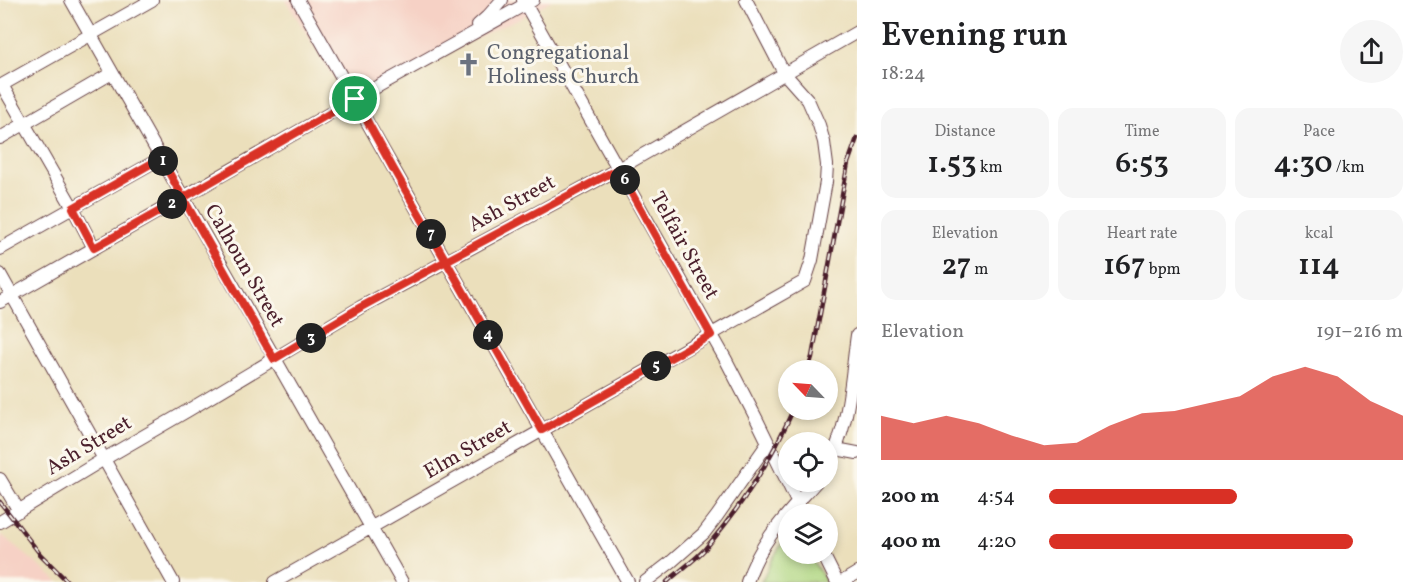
<!DOCTYPE html>
<html lang="en">
<head>
<meta charset="utf-8">
<style>
  :root { --surface:#fff; --page:#f6f6f6; --text:#202124; --muted:#757577; --accent:#d93025 }
  body { margin:0; font-family:Vollkorn,serif; background:var(--page); color:var(--text); height:100vh; display:flex; flex-direction:column; font-size:22px; white-space:nowrap }
  * { box-sizing:border-box; margin:0 }
  p { font-size:20px; color:var(--muted) }
  .icon { flex:none; width:33px; height:33px; fill:none; stroke:currentColor; stroke-width:2; stroke-linecap:round; stroke-linejoin:round }
  .map { position:relative; flex:1; overflow:hidden }
  .drawer { display:flex; flex-direction:column; background:var(--surface); width:570px }
  .drawer>* { flex:none }
  .needle { width:39px; rotate:295deg }
  .fabs { position:absolute; left:778px; top:360px; display:grid; gap:12px }
  .fabs a { display:grid; place-items:center; width:60px; height:60px; border-radius:50%; background:var(--surface); box-shadow:0 3px 9px #0003; font-size:30px }
  .pin { position:absolute; display:grid; place-items:center; width:51px; height:51px; color:#fff; margin:-26px; border:3px solid #fff; border-radius:50%; box-shadow:0 2px 6px #0007 }
  .km { position:absolute; width:30px; height:30px; margin:-15px; border-radius:50%; background:#222; color:#fff; font-size:16px; line-height:30px; text-align:center }
  .round { display:grid; place-items:center; flex:none; width:63px; height:63px; border-radius:32px; background:var(--page) }
  .overview { display:flex; align-items:center; justify-content:space-between; height:102px; padding:0 24px }
  h1 { font-size:33px; font-weight:600; line-height:45px }
  .stats { display:grid; grid-template-columns:repeat(3,1fr); gap:9px; height:102px; padding:6px 24px }
  .stats div { display:grid; align-content:center; border-radius:15px; background:var(--page); text-align:center }
  .stats b { font-size:30px; font-weight:600 }
  .stats small { font-size:16px; font-weight:400 }
  .stats p { font-size:16px }
  .chart { height:168px; padding:12px 24px }
  .chart p { display:flex; justify-content:space-between }
  .chart svg { width:100%; height:108px; margin-top:6px; fill:var(--accent); opacity:.7 }
  ul { padding:0 24px; list-style:none; font-size:20px }
  li { display:grid; grid-template-columns:96px 72px 1fr; align-items:center; height:45px }
  li i { height:15px; border-radius:8px; background:var(--accent) }
  main { display:flex; flex:1; min-height:0 }
  .map>svg:first-child { display:block }
  .built { fill:#f6d1c5 }
  .green { fill:#aed680; stroke:#7c7a56; stroke-width:1.5 }
  .lines { fill:none; stroke-linecap:round; stroke-linejoin:round }
  .minor-casing { stroke:#623c41; stroke-width:14 }
  .minor { stroke:#fff; stroke-width:12 }
  .rail-casing { stroke:#4a1f2b; stroke-width:4.5 }
  .rail { stroke:#fbf7ec; stroke-width:2; stroke-dasharray:7; stroke-linecap:butt }
  .route-casing { stroke:#fff; stroke-width:12 }
  .route { stroke:#d93025; stroke-width:8 }
  .labels { text-anchor:middle; dominant-baseline:central; stroke-width:6; stroke-linejoin:round; paint-order:stroke }
  .worship-label { font-size:21px; fill:#5b616d; stroke:#fbf7ec; text-anchor:start }
  .street-label { font-size:21px; fill:#4a1f2b; stroke:#fbf7ec }
</style>
</head>
<body>
<main>
<div class="map">
<svg width="857" height="582" viewBox="0 0 857 582">
  <rect width="100%" height="100%" fill="#fbf7ec"/>
  <filter id="ink" filterUnits="userSpaceOnUse"><feTurbulence type="fractalNoise" baseFrequency=".0167" numOctaves="2"/><feDisplacementMap in="SourceGraphic" scale="12" xChannelSelector="R" yChannelSelector="G"/><feConvolveMatrix kernelMatrix="1 2 1 2 8 2 1 2 1" color-interpolation-filters="sRGB"/></filter>
  <filter id="wash" filterUnits="userSpaceOnUse"><feTurbulence type="fractalNoise" baseFrequency=".008" numOctaves="4" result="noise"/><feDisplacementMap in="SourceGraphic" scale="24" xChannelSelector="R" yChannelSelector="G"/><feGaussianBlur stdDeviation="1.35" result="paint"/><feColorMatrix in="noise" values="0 0 0 0 0 0 0 0 0 0 0 0 0 0 0 0 0 1.4 0 .05"/><feComposite in="paint" operator="in"/></filter>
  <g filter="url(#wash)">
    <rect width="100%" height="100%" fill="#ebdfbb"/>
    <path class="built" d="M286 0H552L522 17 346 98Z
      M2 535 59 582H0V536Z"/>
    <path class="green" d="M784 540 789 541V554H808L827 582H761L773 558Z"/>
  </g>
  <g filter="url(#ink)">
    <g class="lines">
      <defs>
        <path id="minor" d="M71 0 402 582
          M298 0 628 582
          M523 0 726 360 756 418 803 514
          M478 25 488 16 502 0
          M2 85 73 208 94 248
          M0 86 152 0
          M0 138 112 73
          M0 249 161 158
          M0 274 173 582
          M0 302 355 99 533 0
          M836 449 857 453
          M828 464C850 426 851 377 857 335
          M0 479 19 511
          M0 522 104 459 187 411 361 307 618 169 857 32
          M823 554 837 582
          M275 582 805 281 812 260 826 182 827 165 824 142 819 125 808 100 784 73 746 0
          M645 582 671 562 704 533 717 516 768 443
          M747 582C761 539 787 515 816 482
          M842 582 857 573"/>
      </defs>
      <use href="#minor" class="minor-casing"/>
      <use href="#minor" class="minor"/>
      <defs>
        <path id="rail" d="M808 370 812 357 848 163 857 138
          M0 502 40 554 68 582
          M667 582C679 571 694 561 705 549 741 507 771 460 793 410"/>
      </defs>
      <use href="#rail" class="rail-casing"/>
      <use href="#rail" class="rail"/>
    </g>
  </g>
  <g class="lines" filter="url(#ink)">
    <defs>
      <path id="route" d="M355 99 183 198 161 158 73 208 94 248 183 198 274 359 361 307 446 261 542 430 711 335 618 169 446 261 394 170 355 99"/>
    </defs>
    <use href="#route" class="route-casing"/>
    <use href="#route" class="route"/>
  </g>
  <defs>
    <symbol id="church-bare" viewBox="-9 -9 18 18"><path d="M-1.2-6h2.4v3.5h3.3v2.4h-3.3V6h-2.4V-.1h-3.3v-2.4h3.3Z" fill="#6b7280" stroke="#fbf7ec" stroke-width="2.5" paint-order="stroke"/></symbol>
  </defs>
  <g fill-rule="evenodd">
    <use href="#church-bare" x="452" y="48" width="33" height="33"/>
  </g>
  <g class="labels">
    <g class="worship-label">
      <text x="487" y="53">Congregational<tspan x="487" dy="24">Holiness Church</tspan></text>
    </g>
    <g class="street-label">
      <text transform="translate(512 204) rotate(-29)">Ash Street</text>
      <text transform="translate(684 246) rotate(61)">Telfair Street</text>
      <text transform="translate(244 266) rotate(60)">Calhoun Street</text>
      <text transform="translate(89 446) rotate(-31)">Ash Street</text>
      <text transform="translate(468 450) rotate(-30)">Elm Street</text>
    </g>
  </g>
</svg>
<div class="fabs">
<a><svg class="needle" viewBox="-14 -14 28 28"><path d="M0-13l5 13h-10z" fill="#e53935"/><path d="M0 13l5-13h-10z" fill="#757577"/></svg></a>
<a><svg class="icon" aria-label="locate" viewBox="0 0 24 24"><circle cx="12" cy="12" r="6"/><path d="M12 2v4M12 18v4M2 12h4M18 12h4"/></svg></a>
<a><svg class="icon" aria-label="layers" viewBox="0 0 24 24"><path d="M12 4l9 5-9 5-9-5zM3 14l9 5 9-5"/></svg></a>
</div>
<div class="pin" style="left:355px;top:99px;background:#1e9e55"><svg class="icon" aria-label="arrive" viewBox="0 0 24 24"><path d="M6 21V4h12l-3 4 3 4H6"/></svg></div>
<b class="km" style="left:163px;top:161px">1</b>
<b class="km" style="left:172px;top:204px">2</b>
<b class="km" style="left:311px;top:338px">3</b>
<b class="km" style="left:488px;top:335px">4</b>
<b class="km" style="left:656px;top:366px">5</b>
<b class="km" style="left:625px;top:180px">6</b>
<b class="km" style="left:431px;top:234px">7</b>
</div>
<section class="drawer">
<div class="overview"><div><h1>Evening run</h1><p>18:24</p></div><a class="round"><svg class="icon" aria-label="share" viewBox="0 0 24 24"><path d="M12 15V3M7 8l5-5 5 5M5 13v7h14v-7"/></svg></a></div>
<div class="stats">
<div><p>Distance</p><b>1.53<small> km</small></b></div>
<div><p>Time</p><b>6:53</b></div>
<div><p>Pace</p><b>4:30<small> /km</small></b></div>
</div>
<div class="stats">
<div><p>Elevation</p><b>27<small> m</small></b></div>
<div><p>Heart rate</p><b>167<small> bpm</small></b></div>
<div><p>kcal</p><b>114</b></div>
</div>
<div class="chart"><p><span>Elevation</span>191–216 m</p>
<svg viewBox="0 0 160 44" preserveAspectRatio="none"><path d="M0 44V26L10 29L20 26L30 29L40 34L50 38L60 37L70 30L80 25L90 24L100 21L110 18L120 10L130 6L140 10L150 20L160 26V44z"/></svg>
</div>
<ul>
<li><b>200 m</b>4:54<i style="width:53%"></i></li>
<li><b>400 m</b>4:20<i style="width:86%"></i></li>
</ul>
</section>
</main>
</body>
</html>
